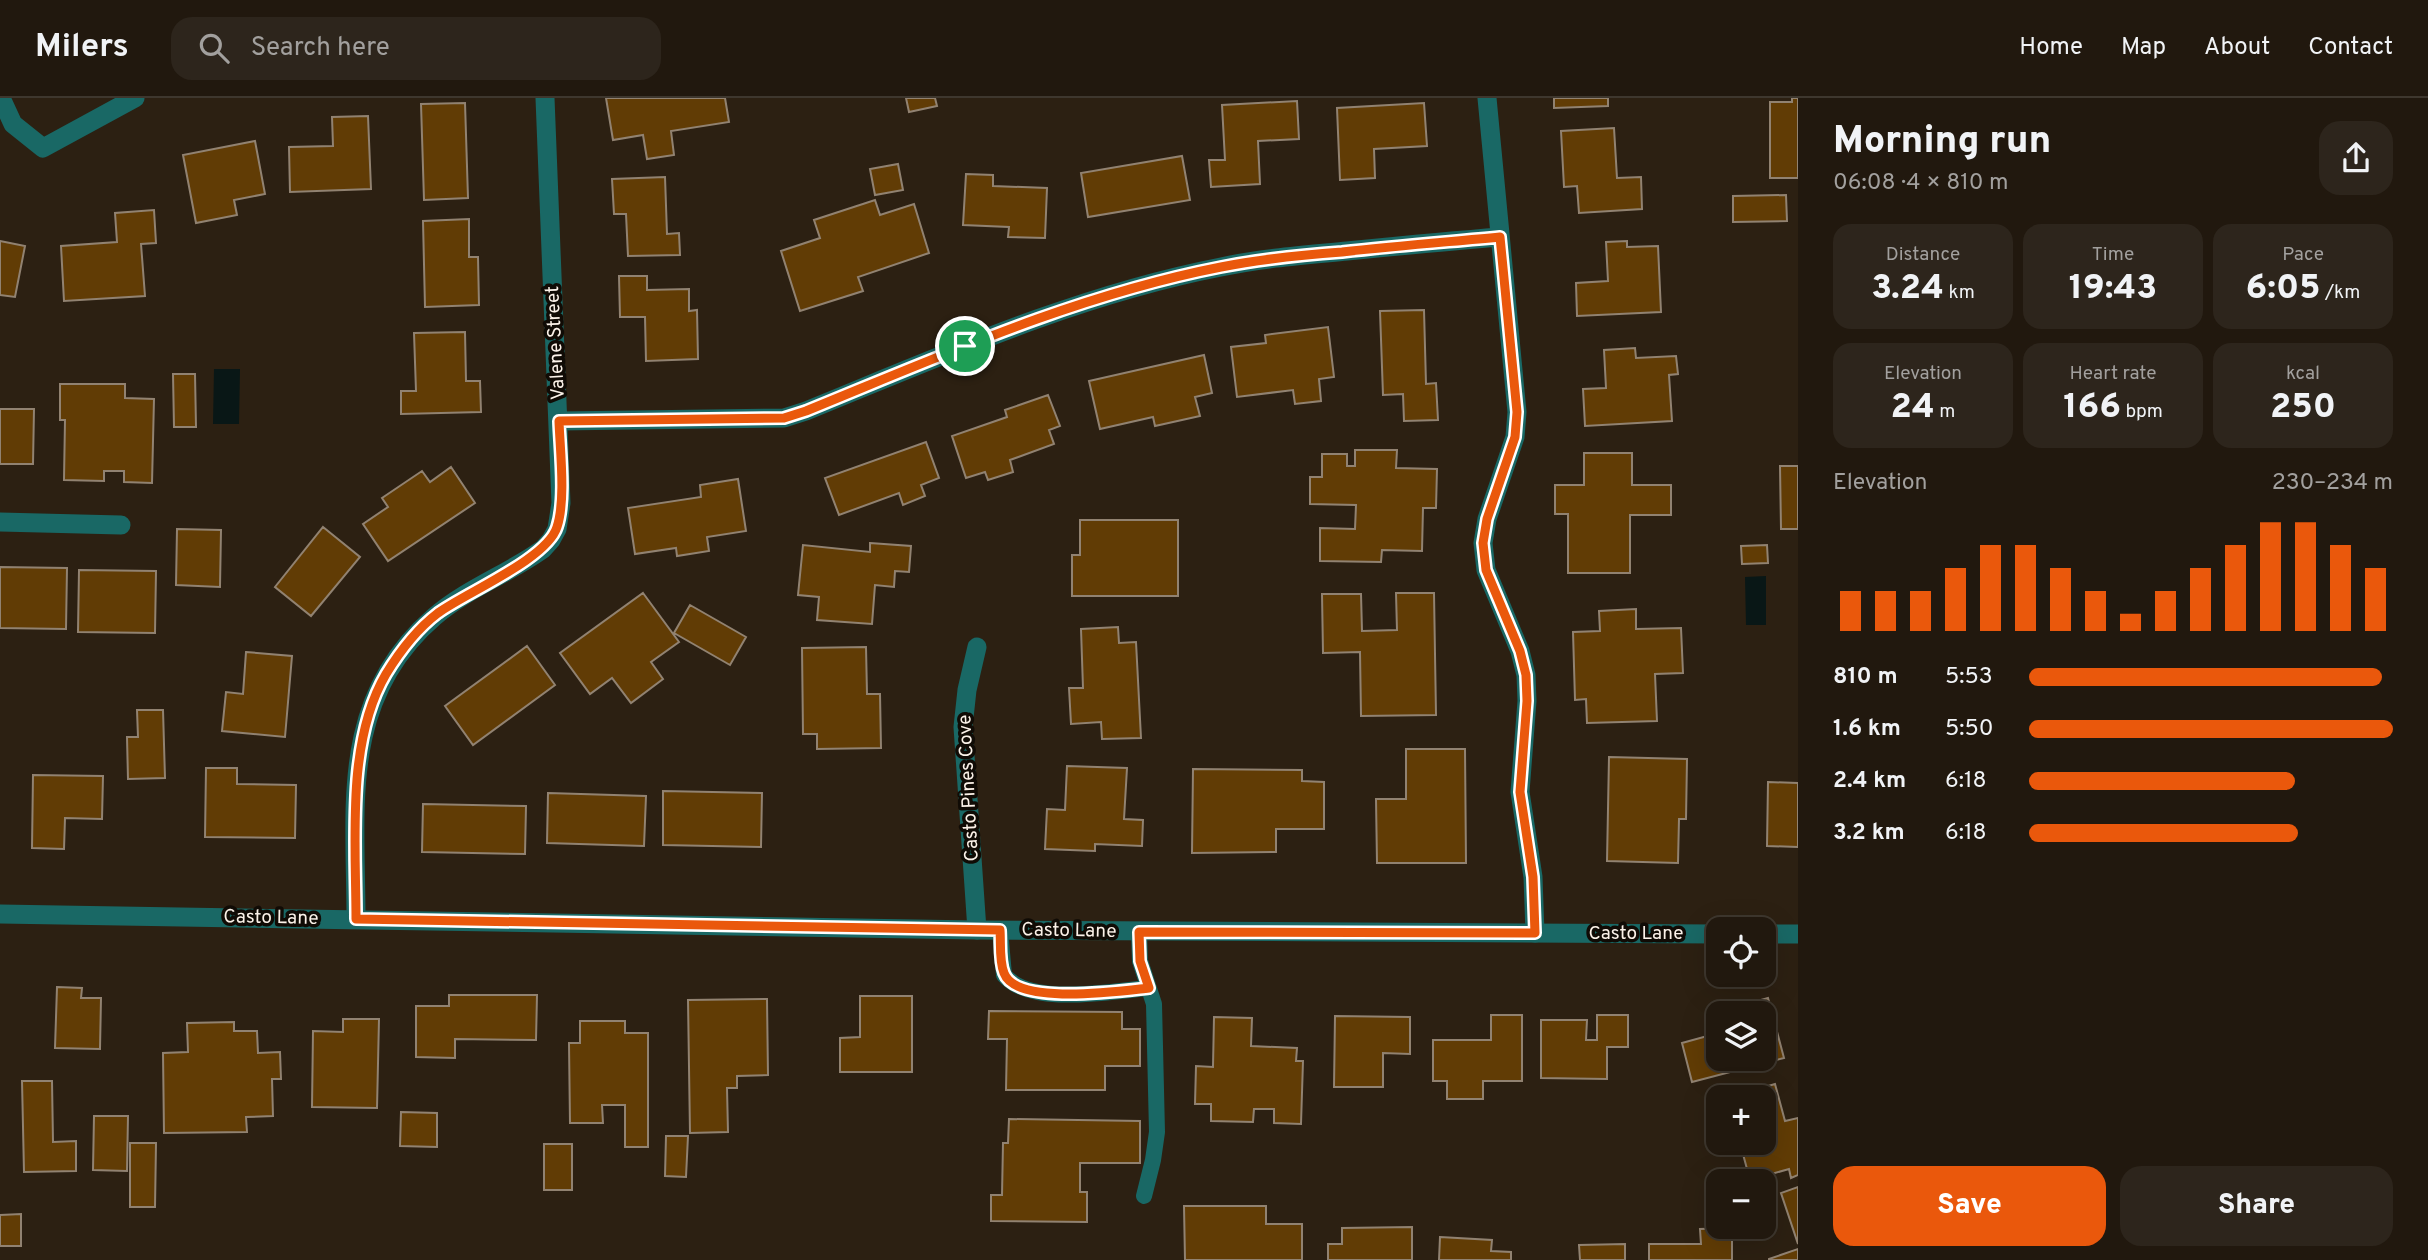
<!DOCTYPE html>
<html lang="en">
<head>
<meta charset="utf-8">
<style>
  :root { --surface:#21180e; --page:#2d251c; --text:#f1f3f6; --muted:#a2a09e; --line:#3e372e; --accent:#ea580c }
  body { margin:0; font-family:Overpass,sans-serif; background:var(--page); color:var(--text); height:100vh; display:flex; flex-direction:column; font-size:26px; white-space:nowrap }
  * { box-sizing:border-box; margin:0 }
  p { font-size:23px; color:var(--muted) }
  .icon { flex:none; width:38px; height:38px; fill:none; stroke:currentColor; stroke-width:2; stroke-linecap:round; stroke-linejoin:round }
  .map { position:relative; flex:1; overflow:hidden }
  .drawer { display:flex; flex-direction:column; background:var(--surface); width:630px }
  .drawer>* { flex:none }
  .controls { position:absolute; left:1706px; top:819px; display:grid; gap:14px }
  .controls a { display:grid; place-items:center; width:70px; height:70px; border-radius:14px; background:var(--surface); box-shadow:0 7px 28px #0002,0 0 0 2px var(--line); font-size:35px }
  .pin { position:absolute; display:grid; place-items:center; width:60px; height:60px; color:#fff; margin:-30px; border:4px solid #fff; border-radius:50%; box-shadow:0 2px 7px #0007 }
  .round { display:grid; place-items:center; flex:none; width:74px; height:74px; border-radius:21px; background:var(--page) }
  .summary { display:flex; align-items:center; justify-content:space-between; height:119px; padding:0 35px }
  h1 { font-size:38px; font-weight:800; line-height:52px }
  .stats { display:grid; grid-template-columns:repeat(3,1fr); gap:10px; height:119px; padding:7px 35px }
  .stats div { display:grid; align-content:center; border-radius:18px; background:var(--page); text-align:center }
  .stats b { font-size:35px; font-weight:800 }
  .stats small { font-size:19px; font-weight:400 }
  .stats p { font-size:19px }
  .chart { height:196px; padding:14px 35px }
  .chart p { display:flex; justify-content:space-between }
  .chart svg { width:100%; height:126px; margin-top:7px; stroke:var(--accent); stroke-width:6 }
  .cta { display:flex; gap:14px; margin-top:auto; padding:14px 35px }
  .cta a { flex:1; height:80px; border-radius:21px; background:var(--accent); color:#fff; font-size:28px; font-weight:800; line-height:80px; text-align:center }
  .cta a+a { background:var(--page); color:var(--text) }
  ul { padding:0 35px; list-style:none; font-size:23px }
  li { display:grid; grid-template-columns:112px 84px 1fr; align-items:center; height:52px }
  li i { height:18px; border-radius:9px; background:var(--accent) }
  header { display:flex; align-items:center; gap:42px; box-sizing:border-box; height:98px; padding:0 35px; background:var(--surface); border-bottom:2px solid var(--line) }
  header strong { font-size:33px }
  nav { display:flex; gap:38px; margin-inline-start:auto; font-size:24px }
  .search { width:490px; height:63px; background:var(--page); display:flex; align-items:center; gap:18px; box-sizing:border-box; padding:0 24px; border-radius:21px; color:var(--muted); font-size:26px }
  main { display:flex; flex:1; min-height:0 }
  .map>svg:first-child { display:block }
  .water { fill:#091716 }
  .building { fill:#613c05; stroke:#918271; stroke-width:2 }
  .lines { fill:none; stroke-linecap:round; stroke-linejoin:round }
  .service { stroke:#196865; stroke-width:16 }
  .minor { stroke:#196865; stroke-width:19 }
  .tertiary { stroke:#196865; stroke-width:19 }
  .route-casing { stroke:#fff; stroke-width:14 }
  .route { stroke:#ea580c; stroke-width:9 }
  .labels { text-anchor:middle; dominant-baseline:central; stroke-width:7; stroke-linejoin:round; paint-order:stroke }
  .street-label { font-size:19px; fill:#fbf2e9; stroke:#100b05 }
</style>
</head>
<body>
<header>
<strong>Milers</strong>
<div class="search"><svg class="icon" aria-label="search" viewBox="0 0 24 24"><circle cx="10" cy="10" r="6"/><path d="M15 15l6 6"/></svg>Search here</div>
<nav><a>Home</a><a>Map</a><a>About</a><a>Contact</a></nav>
</header>
<main>
<div class="map">
<svg width="1798" height="1162" viewBox="0 0 1798 1162">
  <rect width="100%" height="100%" fill="#2c2012"/>
  <path class="water" d="M214 271H240L239 326H213Z
    M1766 478V527H1746L1745 479Z"/>
  <path class="building" d="M606 0H725L729 24 671 33 674 57 647 61 643 37 613 42Z
    M906 0H935L937 8 909 14Z
    M1554 0H1608V8L1554 10Z
    M1792 0H1798V80H1770V4H1792Z
    M1297 3 1299 41 1258 43 1260 86 1211 89 1209 62H1225L1222 7Z
    M465 5 468 100 424 102 421 6Z
    M1424 5 1427 48 1374 51 1375 80 1340 82 1337 10Z
    M368 18 371 91 290 94 289 49 333 48 332 19Z
    M1614 30 1617 80 1641 79 1642 111 1579 115 1577 88 1564 89 1561 33Z
    M255 43 265 96 234 102 237 117 196 125 183 57Z
    M1182 58 1190 102 1088 119 1081 75Z
    M898 66 903 92 875 97 870 71Z
    M966 76 993 77V88L1047 90 1045 140 1008 139 1009 129 963 127Z
    M665 79 667 136 679 135 680 157 628 158 626 116H614L612 81Z
    M1786 97 1787 123 1733 124V98Z
    M875 102 880 117 914 106 929 155 858 179 863 193 800 213 781 153 820 140 814 122Z
    M154 112 156 145 141 146 145 198 64 203 61 148 117 144 115 115Z
    M469 121V159H478L479 207 425 209 423 123Z
    M0 143 25 148 15 199 0 197Z
    M1627 143V149L1658 148 1661 214 1577 218 1576 185 1608 183 1606 144Z
    M619 178H647V192L689 191V213L697 212 698 261 646 263 645 219H620Z
    M1424 212 1426 286 1436 285 1438 322 1404 323 1403 296 1383 297 1380 213Z
    M1328 229 1334 279 1319 281 1321 303 1295 306 1293 292 1237 299 1231 249 1266 245 1265 237Z
    M465 234 466 283H480L481 314 401 316V293H416L414 235Z
    M1635 250 1636 260 1676 258 1678 276 1669 277 1672 323 1585 328 1583 291 1606 290 1604 252Z
    M1204 257 1212 295 1195 299 1200 318 1155 328 1153 319 1100 331 1089 283Z
    M173 276H195L196 329H174Z
    M60 286H125V300L154 301 152 385 124 384V373H104V383L64 382 65 322H60Z
    M1048 297 1060 328 1049 332 1054 346 1010 362 1013 374 988 382 985 374 966 380 952 338 1007 319 1005 312Z
    M0 311H34L33 366H0Z
    M926 344 939 380 921 387 925 398 903 407 899 395 839 417 825 380Z
    M1355 352H1397L1396 370 1437 371 1436 410H1423L1422 453 1382 452 1381 464 1320 463V430L1355 431 1356 407 1310 406V379H1322V356H1347V368H1355Z
    M1584 355H1632V387H1671V417H1630V475H1568V416H1555V387H1584Z
    M1780 368H1798V431H1781Z
    M451 369 475 405 388 463 363 426 388 409 382 400 422 373 430 384Z
    M738 381 746 433 707 439 709 453 677 458 676 450 635 456 628 410 701 399 700 387Z
    M1080 422H1178V498H1072V457H1080Z
    M323 429 360 459 311 518 275 489Z
    M177 431 221 432 220 489 176 487Z
    M870 445 911 448 909 474 895 473 894 489 875 487 872 526 817 522 819 499 798 497 803 447 870 454Z
    M1767 447 1768 465 1742 466 1741 448Z
    M0 469 67 470 66 531 0 530Z
    M79 472 156 473 155 535 78 534Z
    M643 495 679 544 651 564 663 581 631 605 612 580 590 596 560 555Z
    M1396 495H1434L1436 617 1361 618 1360 554 1323 555 1322 496H1361L1362 533 1397 532Z
    M690 507 746 539 730 567 674 535Z
    M1636 511V531L1681 530 1683 575 1655 576 1657 623 1587 625 1586 601 1575 602 1573 534 1600 533 1599 513Z
    M1118 529 1119 545 1136 544 1141 640 1102 641 1101 624 1071 626 1069 590H1083L1081 531Z
    M527 548 555 587 473 647 445 608Z
    M866 549 867 596H880L881 650 817 651V636H803L802 550Z
    M246 554 292 558 285 639 222 633 226 594 243 596Z
    M137 612H163L165 680 128 681 127 639H138Z
    M1406 651H1465L1466 765H1377L1376 701H1406Z
    M1609 659 1687 661 1686 721H1679L1678 765 1607 763Z
    M1067 668 1127 670 1124 721 1143 722 1142 748 1095 746V753L1045 751 1047 711 1065 712Z
    M206 670H237V686L296 687 295 740 205 739Z
    M1193 671 1302 672V683L1324 684V731H1276V754L1192 755Z
    M33 677 103 678 102 721 65 720 64 751 32 750Z
    M1768 684 1798 685V749L1767 748Z
    M663 693 762 695 761 749 663 747Z
    M548 695 646 698 644 748 547 745Z
    M423 706 526 708 525 756 422 754Z
    M57 889 82 890 81 900H101L100 951 55 950Z
    M449 897H537L536 942 455 941V960L416 959V908H449Z
    M860 898H912V974H840V940L860 939Z
    M1768 900 1784 960 1692 984 1682 945 1718 935V961H1764V915H1733L1732 910Z
    M767 901 768 977 737 978V990H727L728 1034 690 1035 688 902Z
    M989 913 1122 914V931H1140V968H1105V992H1006L1007 941H988Z
    M1491 917H1522V983H1483V1001H1447V983H1433V942H1491Z
    M1597 917H1628V949H1607V981L1541 980V922H1587L1586 942H1597Z
    M1335 918 1410 919V956L1383 955V989H1334Z
    M1214 919 1252 920 1251 948 1297 950 1296 963H1303L1301 1026 1274 1025V1011H1254L1253 1024 1211 1023V1006H1195L1196 968 1213 969Z
    M343 921H379L377 1010 312 1009 313 933 343 934Z
    M580 923H625V935H648V1049H625V1007H602L603 1025H570L569 945H580Z
    M234 924V933H257L258 955 280 954 281 981H272L273 1018 246 1019 247 1034 164 1035 163 955 188 954 187 925Z
    M22 983H52L53 1044 76 1043V1073L24 1074Z
    M1775 986 1785 1023 1798 1020V1077L1791 1080 1789 1071 1750 1082 1740 1045H1764V999H1730Z
    M401 1014 437 1015V1049L400 1048Z
    M94 1018H128L127 1073 93 1072Z
    M1009 1021 1140 1023V1065H1080V1094H1087V1124L991 1123V1097H1002L1003 1045H1008Z
    M666 1038H688L686 1079 665 1078Z
    M130 1045H156L155 1109H130Z
    M544 1046H572V1092H544Z
    M1798 1089V1146L1781 1095Z
    M1184 1108H1266V1126H1302V1162H1185Z
    M21 1116V1148H0V1117Z
    M1412 1129V1162H1328V1146H1342V1130Z
    M1732 1130V1162H1649V1146H1701L1700 1131Z
    M1440 1139 1492 1142 1491 1153 1511 1154V1162H1439Z
    M1625 1146V1162H1580L1579 1147Z
    M1798 1151V1162H1769V1161Z"/>
  <g class="lines">
    <path class="service" d="M1000 832 1004 877C1031 909 1111 893 1148 890
      M1139 834 1140 863 1154 906 1157 1034 1153 1062 1144 1098"/>
    <path class="minor" d="M1 0 13 26 43 50 135 0
      M1487 0 1517 314 1515 339 1487 421 1483 445 1486 472 1520 553 1526 577 1527 603 1520 694 1533 779 1535 835
      M559 323 784 320 806 313C941 258 1077 197 1221 169 1263 160 1305 157 1347 153 1398 148 1449 143 1500 139
      M0 424 121 427
      M977 549 967 592 963 629 977 832
      M356 821C356 709 339 601 434 519 466 491 508 476 543 451L551 442 557 431 561 405 545 0"/>
    <path class="tertiary" d="M0 816 977 832 1718 836
      M1764 836H1798"/>
  </g>
  <g class="lines">
    <defs>
      <path id="route" d="M1500 139 1517 314 1515 339 1487 421 1483 445 1486 472 1520 553 1526 577 1527 603 1520 694 1533 779 1535 835 1139 834 1140 863 1149 890C1120 893 1016 908 1004 875 999 863 1001 845 1000 832L356 821C356 744 346 644 386 576 400 553 417 531 438 515 467 494 547 461 557 429 566 402 560 352 559 323L784 320 806 313C941 258 1077 197 1221 169 1261 161 1301 157 1342 154 1395 148 1447 144 1500 139Z"/>
    </defs>
    <use href="#route" class="route-casing"/>
    <use href="#route" class="route"/>
  </g>
  <g class="labels">
    <g class="street-label">
      <text transform="translate(556 245) rotate(-93)">Valene Street</text>
      <text transform="translate(969 690) rotate(-93)">Casto Pines Cove</text>
      <text transform="translate(271 820) rotate(1)">Casto Lane</text>
      <text transform="translate(1069 833) rotate(1)">Casto Lane</text>
      <text x="1636" y="836">Casto Lane</text>
    </g>
  </g>
</svg>
<div class="controls">
<a><svg class="icon" aria-label="locate" viewBox="0 0 24 24"><circle cx="12" cy="12" r="6"/><path d="M12 2v4M12 18v4M2 12h4M18 12h4"/></svg></a>
<a><svg class="icon" aria-label="layers" viewBox="0 0 24 24"><path d="M12 4l9 5-9 5-9-5zM3 14l9 5 9-5"/></svg></a>
<a>+</a>
<a>−</a>
</div>
<div class="pin" style="left:965px;top:248px;background:#1e9e55"><svg class="icon" aria-label="arrive" viewBox="0 0 24 24"><path d="M6 21V4h12l-3 4 3 4H6"/></svg></div>
</div>
<section class="drawer">
<div class="summary"><div><h1>Morning run</h1><p>06:08 · 4 × 810 m</p></div><a class="round"><svg class="icon" aria-label="share" viewBox="0 0 24 24"><path d="M12 15V3M7 8l5-5 5 5M5 13v7h14v-7"/></svg></a></div>
<div class="stats">
<div><p>Distance</p><b>3.24<small> km</small></b></div>
<div><p>Time</p><b>19:43</b></div>
<div><p>Pace</p><b>6:05<small> /km</small></b></div>
</div>
<div class="stats">
<div><p>Elevation</p><b>24<small> m</small></b></div>
<div><p>Heart rate</p><b>166<small> bpm</small></b></div>
<div><p>kcal</p><b>250</b></div>
</div>
<div class="chart"><p><span>Elevation</span>230–234 m</p>
<svg viewBox="0 0 160 44" preserveAspectRatio="none"><path d="M5 44V30M15 44V30M25 44V30M35 44V22M45 44V14M55 44V14M65 44V22M75 44V30M85 44V38M95 44V30M105 44V22M115 44V14M125 44V6M135 44V6M145 44V14M155 44V22"/></svg>
</div>
<ul>
<li><b>810 m</b>5:53<i style="width:97%"></i></li>
<li><b>1.6 km</b>5:50<i style="width:100%"></i></li>
<li><b>2.4 km</b>6:18<i style="width:73%"></i></li>
<li><b>3.2 km</b>6:18<i style="width:74%"></i></li>
</ul>
<div class="cta"><a>Save</a><a>Share</a></div>
</section>
</main>
</body>
</html>
